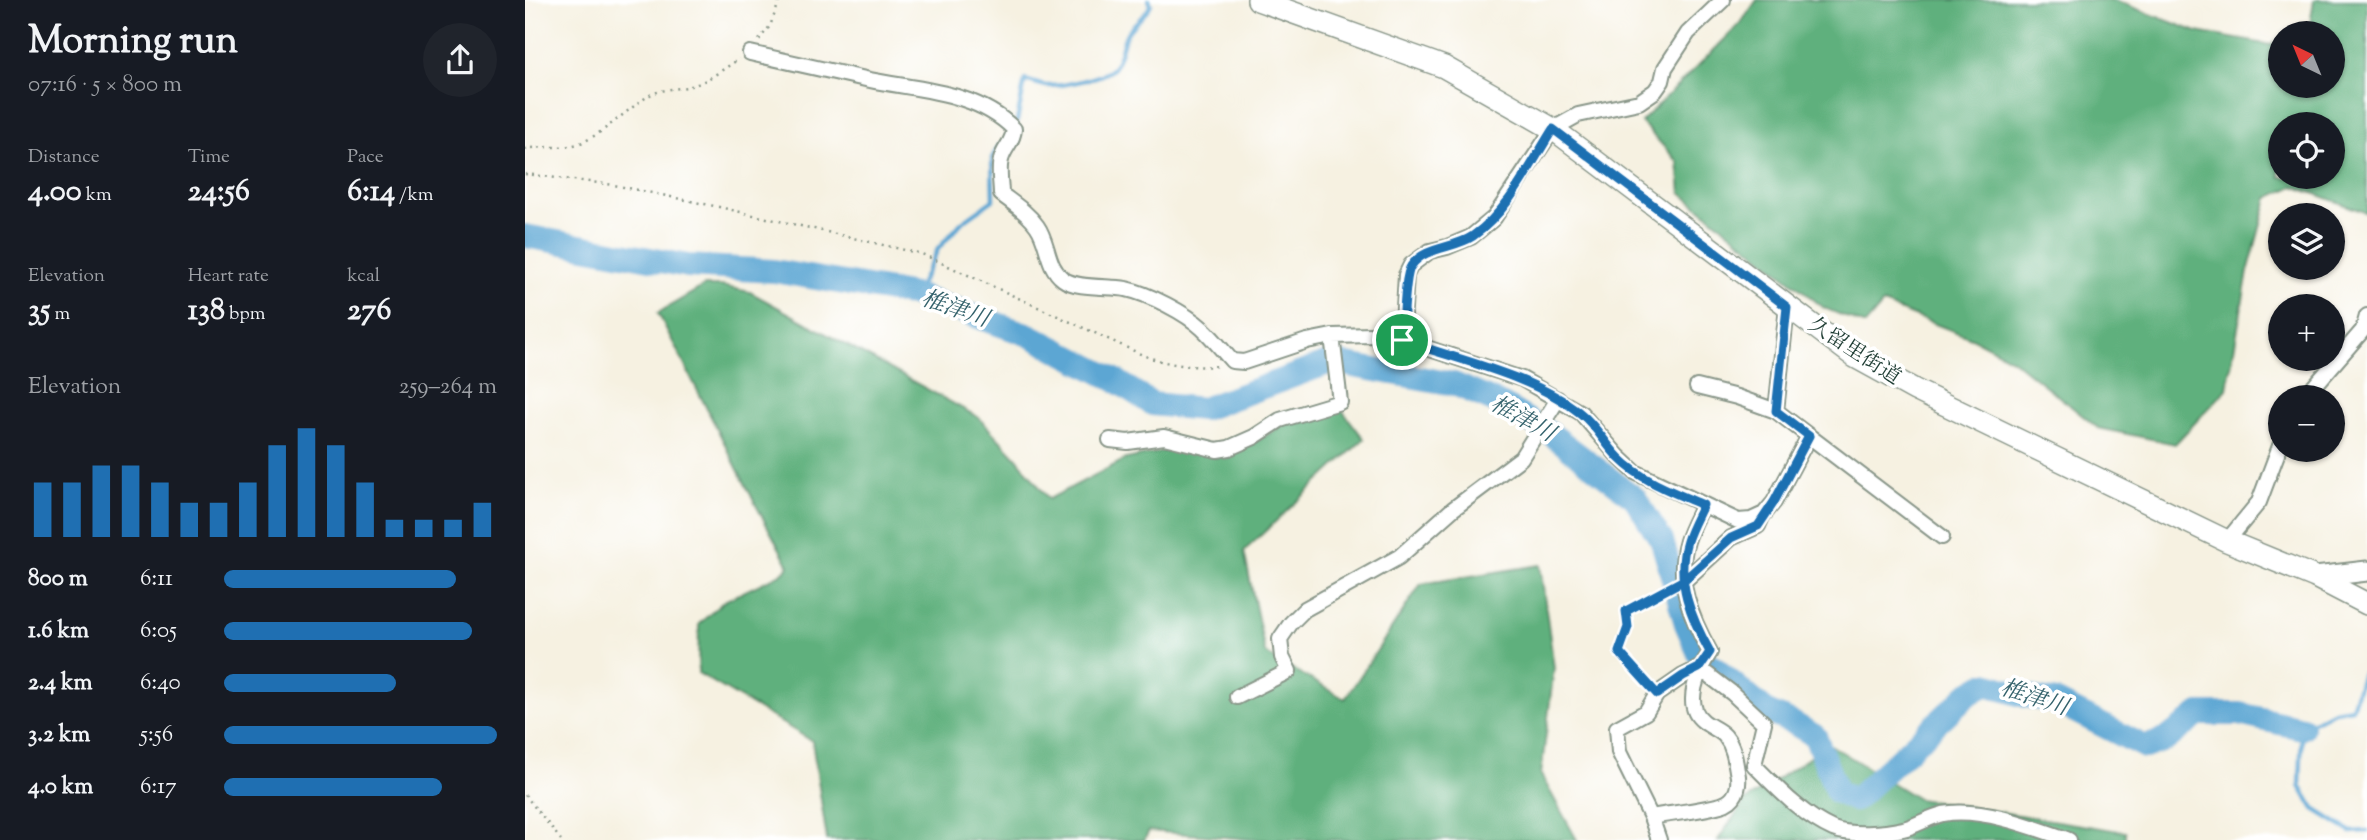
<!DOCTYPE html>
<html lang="en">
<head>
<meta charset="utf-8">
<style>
  :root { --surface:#171b24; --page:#20242c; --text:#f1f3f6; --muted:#9ea1a6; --accent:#1f6fb2 }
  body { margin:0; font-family:"Sorts Mill Goudy","Noto Serif JP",serif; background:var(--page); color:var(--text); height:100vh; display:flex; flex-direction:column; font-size:26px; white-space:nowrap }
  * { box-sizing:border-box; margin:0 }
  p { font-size:23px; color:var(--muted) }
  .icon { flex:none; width:38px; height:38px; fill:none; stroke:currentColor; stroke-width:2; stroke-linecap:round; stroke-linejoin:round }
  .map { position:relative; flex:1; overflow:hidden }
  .details { display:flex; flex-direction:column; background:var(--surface); width:525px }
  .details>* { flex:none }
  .needle { width:46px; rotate:317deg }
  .buttons { position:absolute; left:1743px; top:21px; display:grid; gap:14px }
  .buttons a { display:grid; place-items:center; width:77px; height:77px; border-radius:50%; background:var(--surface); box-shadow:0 2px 5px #0004; font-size:35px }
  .pin { position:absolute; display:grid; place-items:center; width:60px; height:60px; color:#fff; margin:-30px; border:4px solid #fff; border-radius:50%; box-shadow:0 2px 7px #0007 }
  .round { display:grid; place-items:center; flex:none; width:74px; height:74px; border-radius:37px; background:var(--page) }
  .headline { display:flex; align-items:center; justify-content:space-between; height:119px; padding:0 28px }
  h1 { font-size:38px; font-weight:700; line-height:52px }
  .figures { display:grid; grid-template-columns:repeat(3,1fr); gap:10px; height:119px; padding:7px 28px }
  .figures div { display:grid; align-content:center }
  .figures b { font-size:30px; font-weight:700 }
  .figures small { font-size:19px; font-weight:400 }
  .figures p { font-size:19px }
  .chart { height:196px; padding:14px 28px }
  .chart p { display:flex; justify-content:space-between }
  .chart svg { width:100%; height:126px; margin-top:7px; stroke:var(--accent); stroke-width:6 }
  ul { padding:0 28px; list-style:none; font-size:23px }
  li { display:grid; grid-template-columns:112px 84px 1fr; align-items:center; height:52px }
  li i { height:18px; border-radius:9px; background:var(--accent) }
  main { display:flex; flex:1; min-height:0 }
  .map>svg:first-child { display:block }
  .forest { fill:#5eb07d; stroke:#3e7658; stroke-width:2; fill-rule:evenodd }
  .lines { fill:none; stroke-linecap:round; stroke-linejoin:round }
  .stream { stroke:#5ba6d3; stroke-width:4.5 }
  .river { stroke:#5ba6d3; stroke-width:24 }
  .lane-casing { stroke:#8a978a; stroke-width:10 }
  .street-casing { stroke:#8a978a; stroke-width:18 }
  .secondary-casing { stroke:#8a978a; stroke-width:23 }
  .primary-casing { stroke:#8a978a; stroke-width:24 }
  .path { stroke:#8a978a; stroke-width:2.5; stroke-dasharray:2 5; stroke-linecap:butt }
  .lane { stroke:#fff; stroke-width:7 }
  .street { stroke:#fff; stroke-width:14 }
  .secondary { stroke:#fff; stroke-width:19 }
  .primary { stroke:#fff; stroke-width:21 }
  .route-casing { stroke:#fff; stroke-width:14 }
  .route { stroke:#1f6fb2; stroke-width:9 }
  .labels { text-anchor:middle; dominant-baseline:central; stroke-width:7; stroke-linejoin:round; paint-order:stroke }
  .street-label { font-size:21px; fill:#1f3d34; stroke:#fff }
  .water-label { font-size:23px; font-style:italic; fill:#34626c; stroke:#fff }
</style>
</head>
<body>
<main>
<section class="details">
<div class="headline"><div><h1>Morning run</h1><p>07:16 · 5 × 800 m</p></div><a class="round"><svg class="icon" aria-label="share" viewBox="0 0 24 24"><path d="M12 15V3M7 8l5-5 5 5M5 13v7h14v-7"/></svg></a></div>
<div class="figures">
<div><p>Distance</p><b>4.00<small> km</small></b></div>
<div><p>Time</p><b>24:56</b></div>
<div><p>Pace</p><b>6:14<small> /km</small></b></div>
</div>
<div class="figures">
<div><p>Elevation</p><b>35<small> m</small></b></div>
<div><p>Heart rate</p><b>138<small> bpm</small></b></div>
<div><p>kcal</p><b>276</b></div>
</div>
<div class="chart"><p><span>Elevation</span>259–264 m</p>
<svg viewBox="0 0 160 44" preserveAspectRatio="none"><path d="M5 44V25M15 44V25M25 44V19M35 44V19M45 44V25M55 44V32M65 44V32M75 44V25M85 44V12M95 44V6M105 44V12M115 44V25M125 44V38M135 44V38M145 44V38M155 44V32"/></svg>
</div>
<ul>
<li><b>800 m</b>6:11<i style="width:85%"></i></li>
<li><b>1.6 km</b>6:05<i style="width:91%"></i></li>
<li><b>2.4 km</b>6:40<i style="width:63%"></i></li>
<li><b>3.2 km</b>5:56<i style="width:100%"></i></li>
<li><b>4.0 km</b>6:17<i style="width:80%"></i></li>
</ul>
</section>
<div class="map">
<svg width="1842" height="840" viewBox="0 0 1842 840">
  <rect width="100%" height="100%" fill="#fff"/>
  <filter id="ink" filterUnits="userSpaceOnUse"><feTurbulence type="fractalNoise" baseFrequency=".0143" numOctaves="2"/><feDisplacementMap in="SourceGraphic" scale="14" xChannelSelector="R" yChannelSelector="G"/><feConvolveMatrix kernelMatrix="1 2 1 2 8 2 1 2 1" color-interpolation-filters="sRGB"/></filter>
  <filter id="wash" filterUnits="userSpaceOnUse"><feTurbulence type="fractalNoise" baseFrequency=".00686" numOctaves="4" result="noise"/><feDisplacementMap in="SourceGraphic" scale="28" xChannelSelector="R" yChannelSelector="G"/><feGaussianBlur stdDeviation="1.57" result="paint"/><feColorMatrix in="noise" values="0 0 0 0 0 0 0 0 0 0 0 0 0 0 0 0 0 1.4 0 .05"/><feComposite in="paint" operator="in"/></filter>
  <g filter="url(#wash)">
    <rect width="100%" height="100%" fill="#f6f1e1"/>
    <path class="forest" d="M1232 0H1589L1672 32 1746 45 1755 40V86H1808V33H1768L1785 24 1789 0H1842V213L1769 186 1743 198 1723 272 1702 389 1650 444 1573 428 1487 359 1449 339 1358 304 1340 325 1299 308 1156 193 1153 162 1116 122 1215 24ZM1755 124H1808V177H1755Z
      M179 286H196L225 292 453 417 491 457 524 499 601 459 654 448 691 457 730 442 764 421 817 410 839 439 719 551 740 653 820 699 896 584 1015 565 1029 668 1016 775 1052 840H735L624 831 619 840H302L287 741 173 673 174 624 199 601 256 574 264 566 232 507 133 313Z
      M1304 744 1393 799 1601 832V840H1193L1219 802Z"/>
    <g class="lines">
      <path class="stream" d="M489 125 492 121 500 80C507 82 514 85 521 86 534 87 579 78 588 68 596 59 596 44 602 33 609 22 621 16 626 4L624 0
        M390 295 413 249 437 222 468 200 467 158 474 146
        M1842 670 1838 673 1827 708 1809 711 1777 728 1775 786 1789 809 1826 832 1842 831"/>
      <path class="river" d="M0 236 163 266 249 271 390 295 504 335 592 381 627 404 678 409 806 362 929 384 978 405 1026 434 1110 498 1137 541 1161 624 1175 656 1242 712 1268 723 1290 736 1312 792 1330 800 1442 695 1461 684 1500 696 1532 702 1620 747 1642 739 1674 714H1714L1777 728"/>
    </g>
  </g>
  <g filter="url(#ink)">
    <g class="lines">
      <defs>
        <path id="lane" d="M1132 694 1094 652 1103 627 1101 611 1158 581"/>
        <path id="street" d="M225 53C265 62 305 71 345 80 394 90 451 91 489 129 488 143 479 147 476 160 473 170 476 183 476 194 489 204 503 213 512 226 524 243 521 266 538 279 551 289 584 286 601 289 624 294 661 313 678 329 688 338 697 350 707 361L719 362 782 341 807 336 848 335 877 340 997 379 1056 413 1093 456 1110 472 1213 521 1226 520 1239 514 1249 502 1284 436
          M877 340 881 275 886 265 905 251 922 247 946 237 969 218 1028 129 1053 115 1114 102 1130 91 1137 81 1140 68 1163 33 1198 0
          M1172 387 1212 397 1251 411 1417 537
          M1780 397 1838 330 1842 316
          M1251 411 1262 307
          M585 440 603 442 639 437 692 450 704 448 729 437 755 420 815 402 807 336
          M1702 541 1734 502 1755 446
          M1159 581 1206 538 1233 526 1236 519
          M712 697 764 671 757 657 755 639 766 623 780 609 874 557 928 509 996 458 1033 399
          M1126 817C1141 814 1190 809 1201 803 1213 797 1215 783 1212 771 1210 758 1208 746 1200 736 1194 729 1185 727 1178 721 1157 705 1174 669 1185 652 1166 618 1150 580 1162 541 1166 528 1173 516 1178 505
          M1134 840 1126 817 1094 752 1092 728 1121 712 1132 694 1158 676 1174 668 1207 693 1239 723 1229 765C1252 788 1278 816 1308 829 1325 836 1360 833 1378 829 1391 826 1404 817 1418 814 1456 807 1508 827 1544 840"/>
        <path id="secondary" d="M1790 577 1842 571"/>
        <path id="primary" d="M733 0 919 67 1028 129 1330 357 1390 390 1702 541 1790 577 1842 604"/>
      </defs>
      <use href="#lane" class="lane-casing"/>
      <use href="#street" class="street-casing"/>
      <use href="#secondary" class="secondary-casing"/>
      <use href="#primary" class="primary-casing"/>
      <path class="path" d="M234 40 245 26 255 0
        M0 149C20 145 39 150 58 142 83 130 102 109 125 95 137 89 149 89 162 87 181 83 198 69 214 59
        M0 174 89 185 194 207 397 254 620 356C645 365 668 368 694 366
        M0 795 36 840"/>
      <use href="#lane" class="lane"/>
      <use href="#street" class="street"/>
      <use href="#secondary" class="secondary"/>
      <use href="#primary" class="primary"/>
    </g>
  </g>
  <g class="lines" filter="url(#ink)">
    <defs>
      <path id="route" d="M877 340C933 360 1009 376 1055 413 1071 425 1080 444 1094 458 1117 481 1148 492 1178 505 1173 516 1166 528 1162 541 1150 580 1166 618 1185 652L1174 668 1158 676 1132 694 1094 652 1103 627 1101 611 1159 580 1206 538 1233 526 1249 502 1284 436 1251 411 1262 307 1028 129C1005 165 984 211 948 236 929 249 900 246 886 266 879 276 879 324 877 340"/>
    </defs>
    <use href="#route" class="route-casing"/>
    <use href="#route" class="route"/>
  </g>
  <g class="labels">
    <g class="street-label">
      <text transform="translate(1329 352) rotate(33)">久留里街道</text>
    </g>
    <g class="water-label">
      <text transform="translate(430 310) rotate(19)">椎津川</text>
      <text transform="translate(997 420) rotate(29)">椎津川</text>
      <text transform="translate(1509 699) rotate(18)">椎津川</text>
    </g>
  </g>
</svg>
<div class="buttons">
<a><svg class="needle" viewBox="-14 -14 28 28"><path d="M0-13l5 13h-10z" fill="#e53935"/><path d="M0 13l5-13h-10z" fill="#9ea1a6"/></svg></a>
<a><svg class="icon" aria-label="locate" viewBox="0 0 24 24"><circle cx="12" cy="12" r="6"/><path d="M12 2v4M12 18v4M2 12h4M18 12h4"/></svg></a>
<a><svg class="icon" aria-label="layers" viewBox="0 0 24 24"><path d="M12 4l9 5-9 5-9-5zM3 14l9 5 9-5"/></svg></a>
<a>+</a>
<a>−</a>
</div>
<div class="pin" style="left:877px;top:340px;background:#1e9e55"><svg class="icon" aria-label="arrive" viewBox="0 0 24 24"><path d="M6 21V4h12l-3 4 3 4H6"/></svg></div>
</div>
</main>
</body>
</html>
